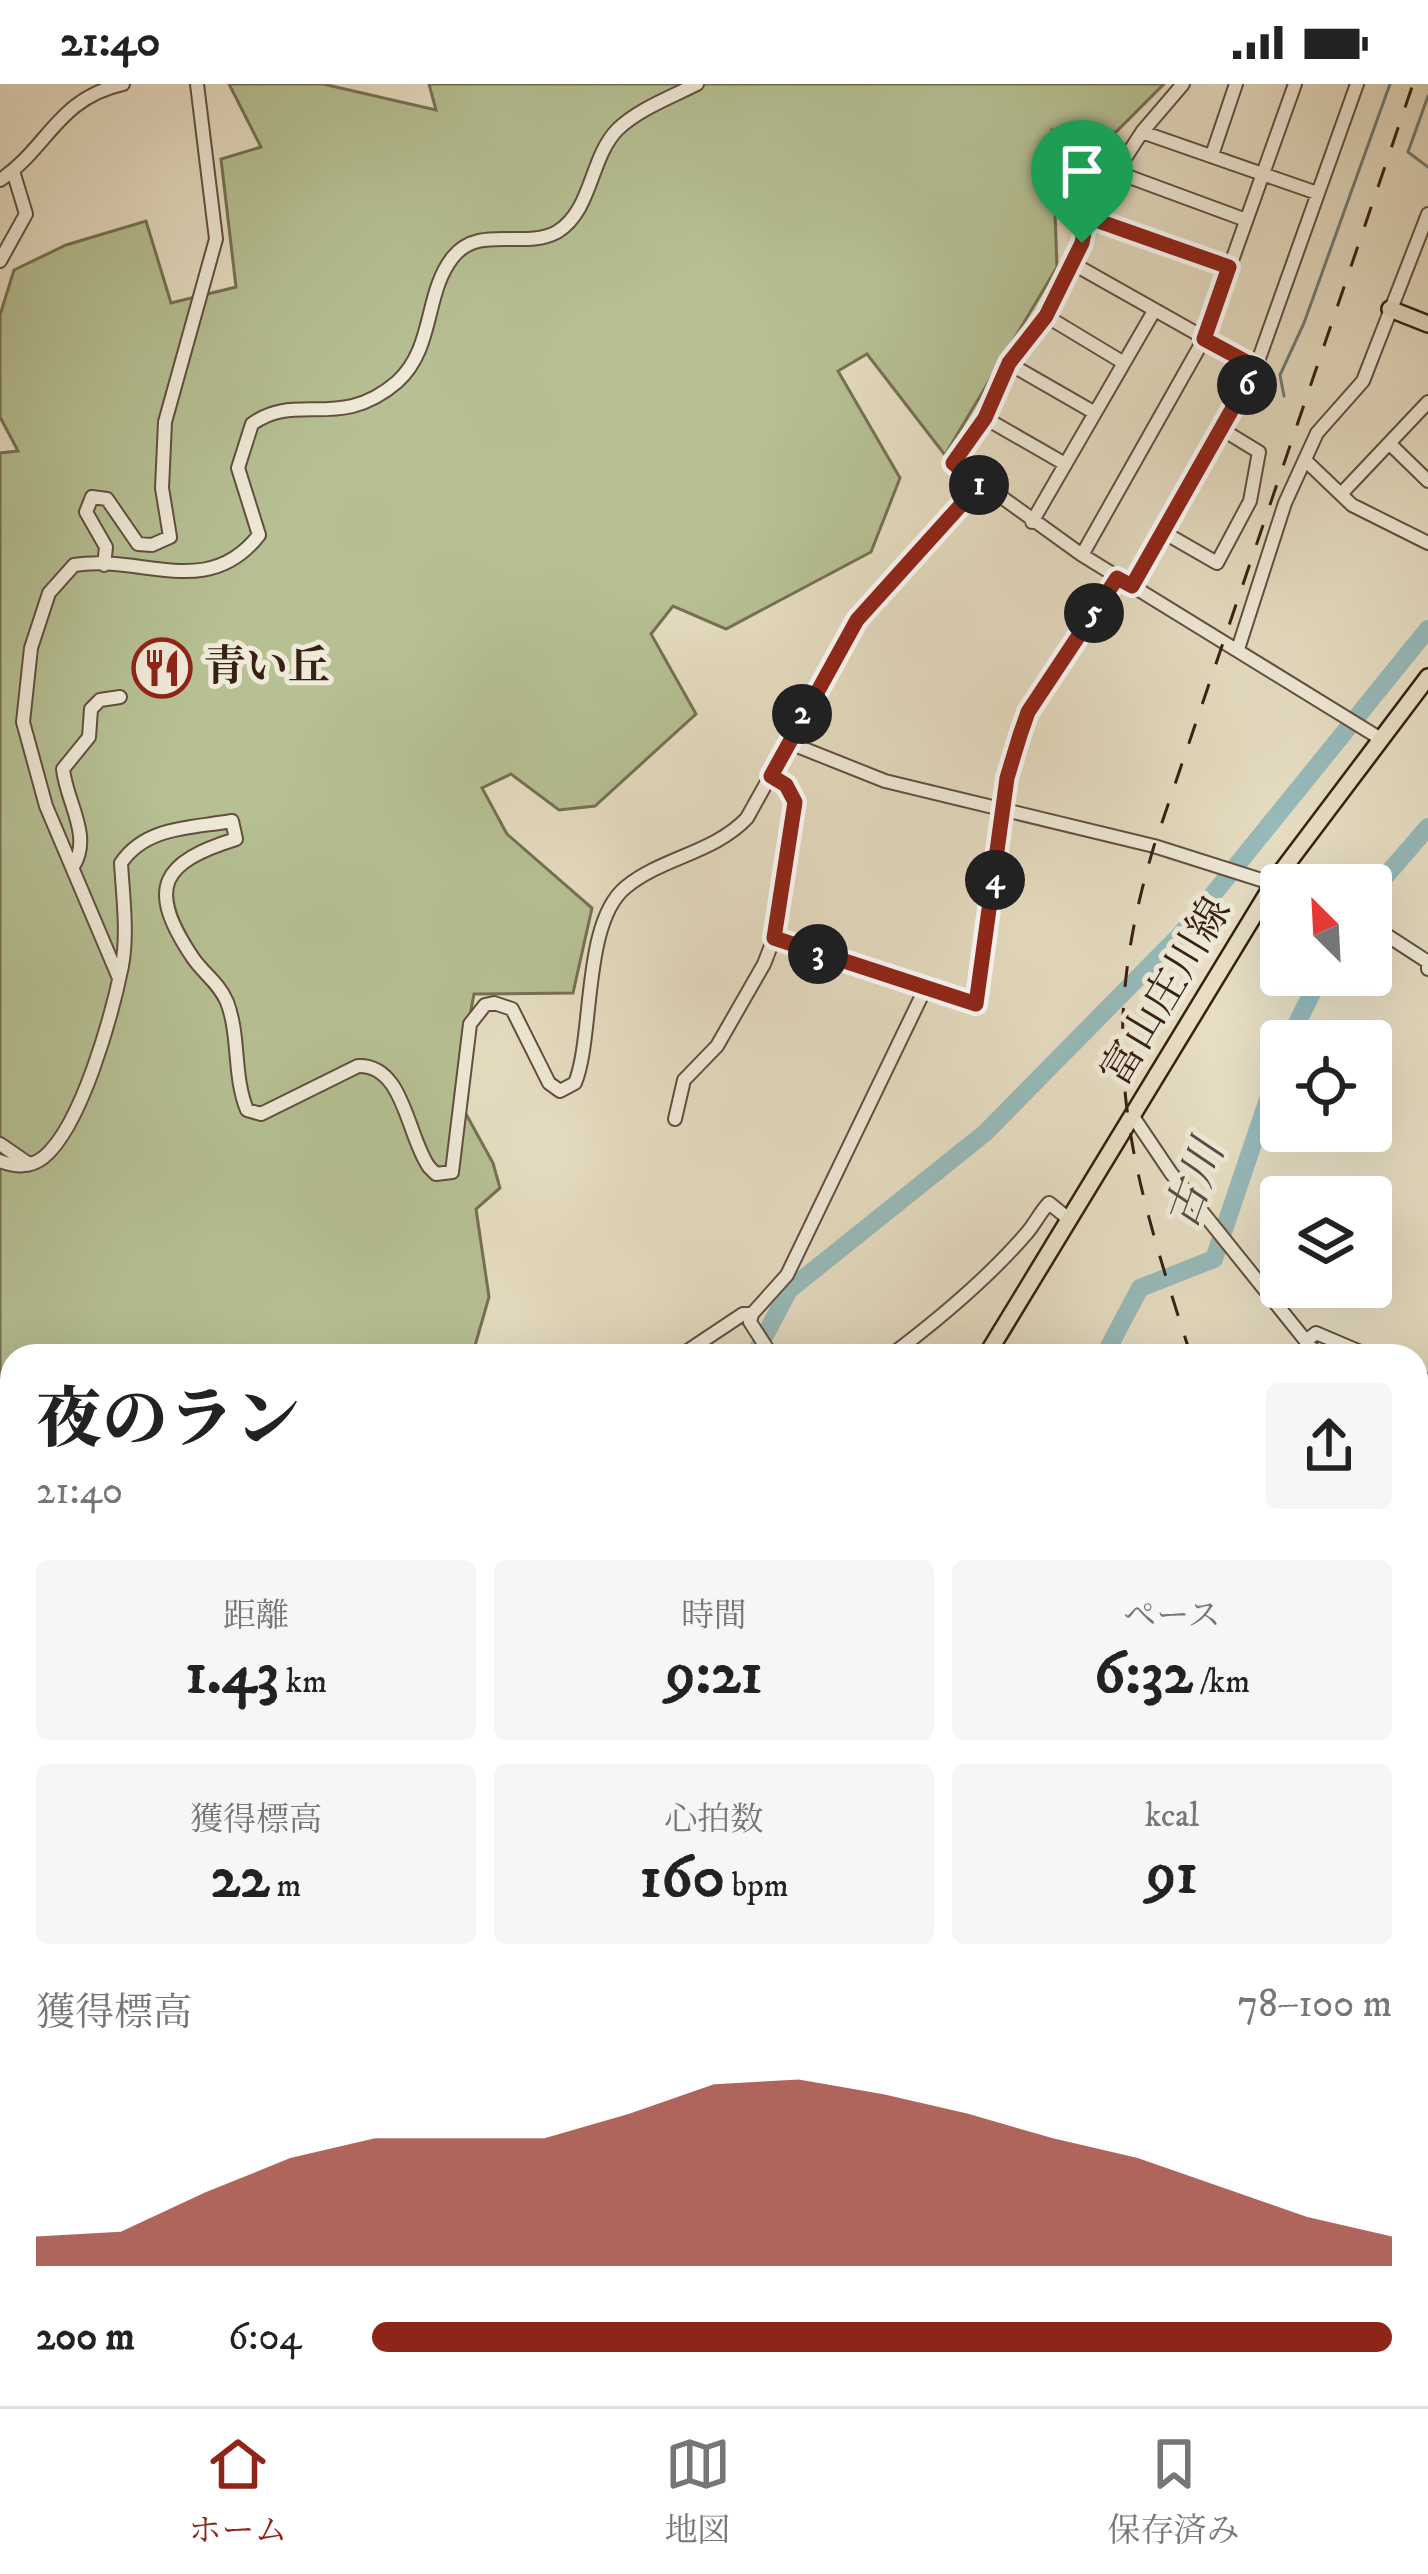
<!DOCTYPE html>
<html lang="ja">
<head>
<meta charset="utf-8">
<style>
  :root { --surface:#fff; --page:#f6f6f6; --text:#222; --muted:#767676; --line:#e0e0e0; --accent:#8f2418 }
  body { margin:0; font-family:"IM FELL DW Pica","Noto Serif JP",serif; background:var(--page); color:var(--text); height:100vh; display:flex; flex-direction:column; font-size:45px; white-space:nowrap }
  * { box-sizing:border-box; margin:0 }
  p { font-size:39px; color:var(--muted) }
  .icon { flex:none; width:66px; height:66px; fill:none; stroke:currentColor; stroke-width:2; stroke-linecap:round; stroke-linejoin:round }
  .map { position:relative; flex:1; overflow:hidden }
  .details { position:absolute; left:0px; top:1260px; width:1428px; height:1062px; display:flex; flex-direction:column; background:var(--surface); border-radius:36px 36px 0 0; box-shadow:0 12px 48px #0002 }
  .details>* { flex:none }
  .needle { width:78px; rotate:336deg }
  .buttons { position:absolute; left:1260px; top:780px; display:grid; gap:24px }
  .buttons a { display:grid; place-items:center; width:132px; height:132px; border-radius:12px; background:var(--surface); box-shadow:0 12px 48px #0002; font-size:60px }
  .pin { position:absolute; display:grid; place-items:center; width:102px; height:102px; color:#fff; margin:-123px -51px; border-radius:50% 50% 50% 0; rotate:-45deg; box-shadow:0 0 12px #0007 }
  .pin .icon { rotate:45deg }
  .km { position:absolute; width:60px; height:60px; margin:-30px; border-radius:50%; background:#222; color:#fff; font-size:33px; line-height:60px; text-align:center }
  .round { display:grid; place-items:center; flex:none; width:126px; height:126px; border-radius:12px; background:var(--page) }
  .headline { display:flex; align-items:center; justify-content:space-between; height:204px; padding:0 36px }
  h1 { font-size:66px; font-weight:800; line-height:90px }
  .stats { display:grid; grid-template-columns:repeat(3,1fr); gap:18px; height:204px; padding:12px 36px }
  .stats div { display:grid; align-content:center; border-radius:12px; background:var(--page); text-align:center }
  .stats b { font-size:60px; font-weight:800 }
  .stats small { font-size:33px; font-weight:400 }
  .stats p { font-size:33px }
  .chart { height:336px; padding:24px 36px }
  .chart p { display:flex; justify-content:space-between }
  .chart svg { width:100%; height:216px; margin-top:12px; fill:var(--accent); opacity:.7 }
  ul { padding:0 36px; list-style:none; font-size:39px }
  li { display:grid; grid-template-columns:192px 144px 1fr; align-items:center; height:90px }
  li i { height:30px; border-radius:15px; background:var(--accent) }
  .status { display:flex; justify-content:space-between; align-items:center; height:84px; padding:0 60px; background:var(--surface); direction:ltr }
  .status svg { height:33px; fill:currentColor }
  .tabs { display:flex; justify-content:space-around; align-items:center; height:168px; border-top:3px solid var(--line); background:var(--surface); font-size:33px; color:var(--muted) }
  .tabs a { display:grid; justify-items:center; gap:6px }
  .tabs .current { color:var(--accent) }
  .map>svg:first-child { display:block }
  .green { fill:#b6c093; stroke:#767054; stroke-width:3 }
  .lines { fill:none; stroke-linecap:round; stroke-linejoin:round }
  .stream { stroke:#717c78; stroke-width:3 }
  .river { stroke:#97baba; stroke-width:18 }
  .minor-casing { stroke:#634f40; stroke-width:16 }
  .major-casing { stroke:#372014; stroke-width:20 }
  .minor { stroke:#efe9d7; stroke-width:12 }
  .major { stroke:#e6ddc2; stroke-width:15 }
  .rail { stroke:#372014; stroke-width:3; stroke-dasharray:21 21; stroke-linecap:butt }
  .route-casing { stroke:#fff; stroke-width:24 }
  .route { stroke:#8f2418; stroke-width:15 }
  .labels { text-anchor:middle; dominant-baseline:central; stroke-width:10; stroke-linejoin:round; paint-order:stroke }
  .poi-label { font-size:42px; font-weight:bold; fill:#372014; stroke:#efe9d7; text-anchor:start }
  .street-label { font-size:42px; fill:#372014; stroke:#efe9d7 }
  .water-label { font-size:45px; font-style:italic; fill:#544e46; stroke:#efe9d7 }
</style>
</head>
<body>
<div class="status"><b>21:40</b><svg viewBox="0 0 49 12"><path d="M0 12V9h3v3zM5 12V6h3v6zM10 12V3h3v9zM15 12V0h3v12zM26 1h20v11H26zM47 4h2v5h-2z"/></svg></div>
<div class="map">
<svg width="1428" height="2322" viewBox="0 0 1428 2322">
  <rect width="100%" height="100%" fill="#e6ddc2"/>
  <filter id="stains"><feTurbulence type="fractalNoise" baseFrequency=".00167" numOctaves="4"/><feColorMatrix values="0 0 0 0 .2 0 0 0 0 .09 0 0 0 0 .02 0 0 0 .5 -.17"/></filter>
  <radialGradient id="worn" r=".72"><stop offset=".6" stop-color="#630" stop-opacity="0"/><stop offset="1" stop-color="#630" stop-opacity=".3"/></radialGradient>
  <path class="green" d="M229 0H323L436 26 429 0H1164L1116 48 1052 46 1057 183 945 371 867 270 838 287 900 394 871 468 726 545 673 522 651 550 696 630 595 722 559 726 511 690 482 704 507 750 592 824 573 909 474 910 455 1010 493 1079 500 1104 476 1125 489 1213 472 1272H12V2296L0 2299V369L18 367 0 333V231L14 186 66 161 146 137 171 219 236 203 221 75 261 63Z"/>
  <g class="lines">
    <path class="stream" d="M1428 12 1408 68 1428 83
      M1284 312 1280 291 1304 239 1390 0"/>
    <path class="river" d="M1371 809 1428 743
      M1288 957 1321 891
      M754 1272 789 1206 985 1049 1181 850 1428 545
      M1104 1272 1140 1204 1214 1175 1281 977
      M131 2322 135 2310
      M481 2322 483 2310"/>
    <defs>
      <path id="minor" d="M1183 0 1142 48 1087 133 1082 159 1046 232 1008 279 985 334 953 378 1082 471 1381 655
        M1142 48 1317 109
        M1212 71 1236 0
        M1116 88 1246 136
        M0 96C49 63 57 15 123 0
        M1087 133 1229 183
        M0 177 26 130 13 87
        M1070 178 1256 283
        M1046 232 1124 279
        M1008 279 1095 329
        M985 334 1065 380
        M1390 360 1428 397
        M1305 376 1352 421 1428 459
        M1341 410 1428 318
        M1032 438 1154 227
        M1163 448 1217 479 1250 417 1259 368 1223 346
        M1082 471 1204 255 1295 0
        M104 481 106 463 86 428 92 413 107 415 138 460 152 461 170 453 162 404 165 338 216 155 197 0
        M1132 502 1256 283 1357 0
        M1238 565 1285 419 1317 349 1363 297 1428 130
        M787 658 885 697 1154 762 1274 800
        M74 781C92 751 66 717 63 685L89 653 91 625 100 616 120 613
        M1278 792 1296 801
        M1371 841 1428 878V885
        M774 854 976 920C994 824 993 720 1028 628L1117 493
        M118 892 46 722 23 638 31 564 49 509 74 481C141 470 208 517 259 451L238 384 252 340C297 307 339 348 397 298 435 264 424 209 453 173 479 140 524 166 557 148 592 127 590 74 617 46 637 26 671 13 697 0
        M1134 1034 1171 1089 1318 1272
        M675 1035 684 996 717 962 764 880 774 854 795 718 786 701 771 692
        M0 1060 29 1080
        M0 1077C16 1083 30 1084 44 1073 82 1041 112 931 122 882 128 849 123 813 121 779 146 742 192 744 232 737L236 755C162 778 145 803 193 874 204 890 219 899 227 918 240 952 233 992 247 1026L261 1030 358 982C404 980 407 1052 429 1083L436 1090 452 1088 470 940 485 921 494 919 512 925 549 999 560 1007 575 999C594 953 582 838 626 803 663 773 714 769 747 734L857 536 979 401
        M752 1230 750 1238 772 1272
        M1306 1257 1316 1249 1370 1272
        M680 1272 743 1230H752L787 1191 925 905
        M890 1272C938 1236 987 1195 1026 1150 1035 1140 1040 1128 1049 1119L1070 1136
        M1416 1292 1428 1297
        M1416 1409 1428 1427
        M1416 1727 1420 1740
        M1416 1810 1423 1808
        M1416 2027 1428 2064
        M1416 2080 1428 2079
        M0 2211 12 2226
        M1416 2217 1428 2216
        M0 2254 12 2239
        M0 2279 12 2274
        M63 2322 73 2310
        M236 2322 243 2310
        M362 2322 366 2310
        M474 2322 477 2310
        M610 2322 613 2310
        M827 2322 829 2310
        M984 2322 990 2310
        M1161 2322 1167 2310"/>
      <path id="major" d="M1390 225 1428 240
        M986 1272 1278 792 1428 593
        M511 2322 513 2310"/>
    </defs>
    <use href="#minor" class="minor-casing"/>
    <use href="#major" class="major-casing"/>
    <use href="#minor" class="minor"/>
    <use href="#major" class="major"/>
    <path class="rail" d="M1191 1272C1129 1079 1093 964 1154 762L1413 0
      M1416 1974 1428 2012"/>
  </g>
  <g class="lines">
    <defs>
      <path id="route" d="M1087 133 1229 183 1204 255 1256 283 1132 502 1117 494 1028 628 1020 651 1007 694 976 920 774 854 795 718 786 701 771 692 857 536 979 401 953 379 985 334 1009 279 1046 232 1082 159Z"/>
    </defs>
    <use href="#route" class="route-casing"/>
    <use href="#route" class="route"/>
  </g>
  <defs>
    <symbol id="restaurant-ring" viewBox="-11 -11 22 22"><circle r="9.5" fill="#efe9d7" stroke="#8f2418" stroke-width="1.5"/><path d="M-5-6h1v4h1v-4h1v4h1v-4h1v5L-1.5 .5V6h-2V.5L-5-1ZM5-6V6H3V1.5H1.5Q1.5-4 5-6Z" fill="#8f2418"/></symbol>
  </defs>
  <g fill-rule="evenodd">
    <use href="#restaurant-ring" x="129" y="551" width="66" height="66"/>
  </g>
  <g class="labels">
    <g class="poi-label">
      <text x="204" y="584">青い丘</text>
    </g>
    <g class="street-label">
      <text transform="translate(1167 908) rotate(-59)">富山庄川線</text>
    </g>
    <g class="water-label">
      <text transform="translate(1196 1101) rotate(-70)">古川</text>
    </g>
  </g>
  <rect width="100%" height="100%" filter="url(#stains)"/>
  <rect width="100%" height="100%" fill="url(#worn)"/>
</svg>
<div class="buttons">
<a><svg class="needle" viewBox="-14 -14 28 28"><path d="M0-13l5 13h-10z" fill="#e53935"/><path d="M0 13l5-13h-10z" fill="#767676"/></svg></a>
<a><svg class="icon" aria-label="locate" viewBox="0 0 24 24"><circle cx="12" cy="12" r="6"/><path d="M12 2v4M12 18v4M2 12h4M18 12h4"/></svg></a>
<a><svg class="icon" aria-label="layers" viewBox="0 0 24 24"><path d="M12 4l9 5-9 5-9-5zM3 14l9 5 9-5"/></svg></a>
</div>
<div class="pin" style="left:1082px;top:159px;background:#1e9e55"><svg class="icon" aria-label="arrive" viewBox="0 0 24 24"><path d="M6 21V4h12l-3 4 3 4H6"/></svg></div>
<b class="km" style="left:979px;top:401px">1</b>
<b class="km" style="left:802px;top:630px">2</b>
<b class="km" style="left:818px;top:870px">3</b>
<b class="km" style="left:995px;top:796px">4</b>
<b class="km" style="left:1094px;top:529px">5</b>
<b class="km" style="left:1247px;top:301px">6</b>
<section class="details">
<div class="headline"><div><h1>夜のラン</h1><p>21:40</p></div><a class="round"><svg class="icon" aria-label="share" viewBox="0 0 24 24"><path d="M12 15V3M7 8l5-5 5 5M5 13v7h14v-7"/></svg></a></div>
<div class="stats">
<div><p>距離</p><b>1.43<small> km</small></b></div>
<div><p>時間</p><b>9:21</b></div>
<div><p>ペース</p><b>6:32<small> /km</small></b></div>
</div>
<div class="stats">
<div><p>獲得標高</p><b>22<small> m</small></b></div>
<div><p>心拍数</p><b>160<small> bpm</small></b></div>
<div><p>kcal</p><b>91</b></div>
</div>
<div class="chart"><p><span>獲得標高</span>78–100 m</p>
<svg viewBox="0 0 160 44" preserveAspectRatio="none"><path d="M0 44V38L10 37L20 29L30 22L40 18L50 18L60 18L70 13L80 7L90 6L100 9L110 13L120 18L130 22L140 28L150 34L160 38V44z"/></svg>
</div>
<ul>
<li><b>200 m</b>6:04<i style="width:100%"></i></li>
</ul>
</section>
</div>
<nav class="tabs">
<a class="current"><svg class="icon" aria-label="home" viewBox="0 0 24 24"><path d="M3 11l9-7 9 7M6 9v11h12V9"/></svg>ホーム</a>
<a><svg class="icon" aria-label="map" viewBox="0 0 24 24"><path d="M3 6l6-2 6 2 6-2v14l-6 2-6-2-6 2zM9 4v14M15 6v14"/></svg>地図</a>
<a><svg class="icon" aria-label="saved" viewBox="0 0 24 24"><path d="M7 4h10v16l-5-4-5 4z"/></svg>保存済み</a>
</nav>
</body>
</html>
